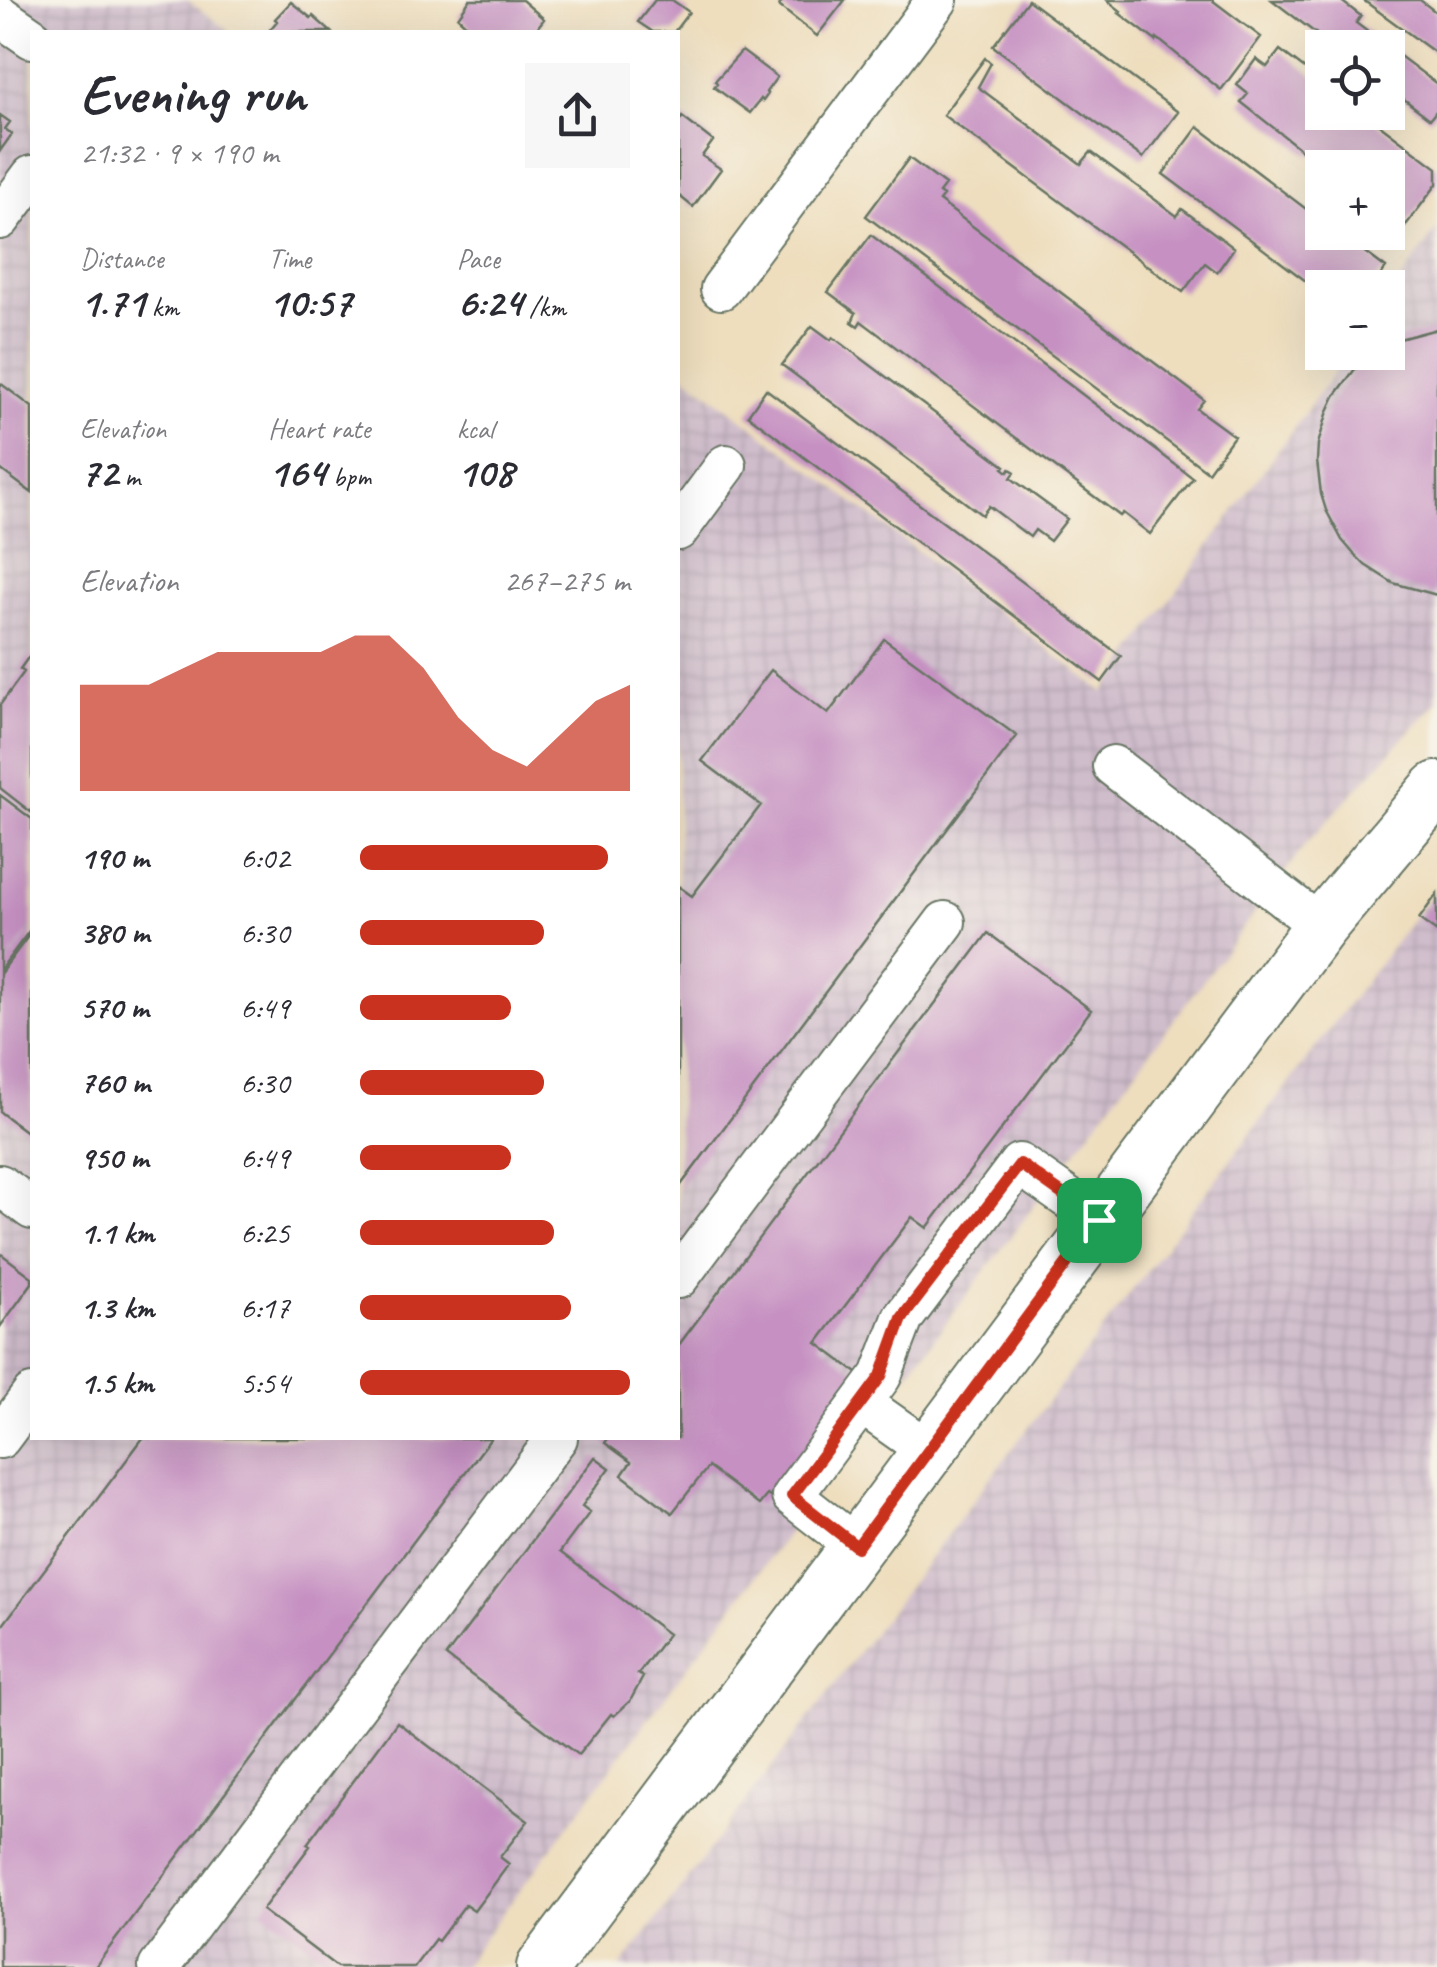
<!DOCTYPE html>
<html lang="en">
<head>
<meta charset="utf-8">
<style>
  :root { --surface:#fff; --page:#f7f7f7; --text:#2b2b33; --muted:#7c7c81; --accent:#c8321e }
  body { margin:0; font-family:Caveat,sans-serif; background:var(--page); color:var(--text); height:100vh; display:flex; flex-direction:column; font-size:38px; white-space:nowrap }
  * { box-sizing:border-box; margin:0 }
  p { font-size:32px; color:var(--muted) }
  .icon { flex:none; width:55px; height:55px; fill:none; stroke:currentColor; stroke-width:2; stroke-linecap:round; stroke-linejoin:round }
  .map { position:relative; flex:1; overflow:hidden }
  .side { position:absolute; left:30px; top:30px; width:650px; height:1410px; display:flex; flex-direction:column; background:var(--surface); border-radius:0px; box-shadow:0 10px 40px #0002 }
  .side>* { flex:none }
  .controls { position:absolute; left:1305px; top:30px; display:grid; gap:20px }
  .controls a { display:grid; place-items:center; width:100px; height:100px; border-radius:0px; background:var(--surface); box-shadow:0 10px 40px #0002; font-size:50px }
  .pin { position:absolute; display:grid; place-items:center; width:85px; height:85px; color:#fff; margin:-42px; border-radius:20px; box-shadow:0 5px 15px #0006 }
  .round { display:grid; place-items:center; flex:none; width:105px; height:105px; border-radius:0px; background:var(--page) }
  .headline { display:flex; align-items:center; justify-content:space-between; height:170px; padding:0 50px }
  h1 { font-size:55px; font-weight:800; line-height:75px }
  .stats { display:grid; grid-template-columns:repeat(3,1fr); gap:15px; height:170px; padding:10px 50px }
  .stats div { display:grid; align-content:center }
  .stats b { font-size:42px; font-weight:800 }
  .stats small { font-size:28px; font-weight:400 }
  .stats p { font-size:28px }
  .chart { height:280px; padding:20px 50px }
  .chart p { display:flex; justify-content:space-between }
  .chart svg { width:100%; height:180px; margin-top:10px; fill:var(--accent); opacity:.7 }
  ul { padding:0 50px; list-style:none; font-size:32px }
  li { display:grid; grid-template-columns:160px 120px 1fr; align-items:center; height:75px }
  li i { height:25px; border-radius:12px; background:var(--accent) }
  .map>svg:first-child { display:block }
  .industrial { fill:url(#industrial-grid) }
  .building { fill:#c691c2 }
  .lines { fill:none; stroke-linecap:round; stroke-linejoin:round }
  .minor-casing { stroke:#677564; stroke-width:44 }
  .major-casing { stroke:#677564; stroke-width:56 }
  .minor { stroke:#fff; stroke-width:40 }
  .major { stroke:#fff; stroke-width:52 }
  .route-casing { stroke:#fff; stroke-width:20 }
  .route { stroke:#c8321e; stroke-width:12 }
</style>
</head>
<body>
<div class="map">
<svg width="1437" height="1967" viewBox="0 0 1437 1967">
  <defs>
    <pattern id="industrial-grid" width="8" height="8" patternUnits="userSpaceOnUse" patternTransform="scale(2.5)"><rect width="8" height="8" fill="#d0bdcc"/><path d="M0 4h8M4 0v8" fill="none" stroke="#b2a3b0"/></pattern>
  </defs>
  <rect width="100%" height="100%" fill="#f7f3e8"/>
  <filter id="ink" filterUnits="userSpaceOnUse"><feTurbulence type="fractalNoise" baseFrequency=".01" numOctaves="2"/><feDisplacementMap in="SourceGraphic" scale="20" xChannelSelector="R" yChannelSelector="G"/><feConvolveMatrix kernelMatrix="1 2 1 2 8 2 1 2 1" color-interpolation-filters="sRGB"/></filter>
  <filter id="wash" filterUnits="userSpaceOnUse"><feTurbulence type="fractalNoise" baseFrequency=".0048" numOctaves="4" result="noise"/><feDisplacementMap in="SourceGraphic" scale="40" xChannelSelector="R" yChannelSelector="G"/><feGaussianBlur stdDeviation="2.25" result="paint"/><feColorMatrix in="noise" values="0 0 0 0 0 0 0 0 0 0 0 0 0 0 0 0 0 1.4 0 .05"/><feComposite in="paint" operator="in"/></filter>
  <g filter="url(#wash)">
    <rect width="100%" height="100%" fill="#eedebe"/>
    <path class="industrial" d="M0 0H187L230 32H32V1438H678V370L1104 692 1348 353 1388 352V298L1437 229V702L1306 844 462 1967H0Z
      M1437 887V1967H621L1415 916Z"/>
    <g id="blocks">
      <path class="building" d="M470 0H522L544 19 534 32H478L476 31 474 32 458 17Z
        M655 0H672L689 12 674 32H653L638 22Z
        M783 0H845L817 36 779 6Z
        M1028 0 1178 112 1143 158 993 46Z
        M1107 0H1212L1261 37 1221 90 1157 38 1156 41 1119 13 1121 11Z
        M1272 0H1340L1361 16 1356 23 1437 84V110L1430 119 1388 87V48H1335Z
        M1363 0H1420L1437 13V54Z
        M291 2 311 18 313 16 331 32H268L277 21 275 19Z
        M1280 50 1322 82V112H1363L1437 168V184L1406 225 1388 212V168H1330L1310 153 1308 155 1241 102 1248 94 1237 85 1256 59 1267 67Z
        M742 51 777 77 766 92 768 94 763 101 761 99 750 113 714 87 717 83 715 81Z
        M985 58 991 63 978 87 1081 164 1091 152 1177 216 1182 209 1234 248 1217 272 1205 263 1183 292 943 115Z
        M0 115 10 122 5 129 12 134 0 151Z
        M682 117 713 141 702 156 721 169 693 207 678 195V123Z
        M1198 127 1322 221V232H1338L1386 268 1371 288H1322V293L1163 174Z
        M909 158 945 185 939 193 943 196 939 201 1204 400 1197 409 1234 436 1208 472 866 216Z
        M871 235 1193 478 1150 534 1123 513 1120 516 861 321 858 326 852 322 856 313 828 292Z
        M812 326 831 340 833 337 1005 466 1003 468 1008 472 1010 469 1015 472 1011 478 1067 519 1050 541 1035 530 1030 537 989 506 982 515 782 365Z
        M1437 329V595L1393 583 1365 565 1353 553 1342 540 1326 510 1321 494 1317 461 1318 444 1328 411 1335 396 1355 369 1375 352H1388V345L1396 340Z
        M0 383 32 407V493L0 469Z
        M766 389 1121 656 1102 682 748 415Z
        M884 639 1017 736 678 1189V886L692 896 761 805 702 761 771 670 828 714Z
        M32 652V813L0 788V705L24 672 20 669Z
        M0 795 32 819V927L0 970Z
        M1437 894V932L1419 919Z
        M32 931V1136L0 1112V974Z
        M988 933 1091 1010 927 1228 912 1217 817 1343 861 1376 770 1497 767 1495 759 1505 708 1467 672 1513 622 1475 631 1462 605 1443 608 1438H678V1346Z
        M0 1253 32 1277V1283L0 1327Z
        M143 1438H491L95 1967H0V1629Z
        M595 1457 610 1468 582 1506 590 1512 560 1552 668 1634 638 1674 643 1677 630 1701 614 1716 611 1714 578 1755 446 1656Z
        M397 1722 528 1821 500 1857 509 1864 474 1911 465 1905 438 1941 435 1939 414 1967H337L262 1910 310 1846 307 1844Z"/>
    </g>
  </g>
  <g filter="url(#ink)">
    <use href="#blocks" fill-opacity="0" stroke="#677564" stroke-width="2.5"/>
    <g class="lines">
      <defs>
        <path id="minor" d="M0 16 32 38
          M0 219 32 176
          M721 289 937 0
          M678 530 726 465
          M1113 766 1321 926
          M0 1185 32 1209
          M678 1278 945 922
          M861 1403 881 1376 903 1318 1019 1164 1099 1220
          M0 1438 32 1395
          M857 1547 792 1496 861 1403 929 1451
          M159 1967 557 1438"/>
        <path id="major" d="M543 1967 1321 926 1437 788"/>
      </defs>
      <use href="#minor" class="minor-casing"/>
      <use href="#major" class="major-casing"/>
      <use href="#minor" class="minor"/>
      <use href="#major" class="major"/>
    </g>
  </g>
  <g class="lines" filter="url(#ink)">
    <defs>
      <path id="route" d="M1020 1164 1099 1220 857 1547 792 1496 881 1376 902 1318Z"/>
    </defs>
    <use href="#route" class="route-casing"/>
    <use href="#route" class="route"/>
  </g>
</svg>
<div class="controls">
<a><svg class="icon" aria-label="locate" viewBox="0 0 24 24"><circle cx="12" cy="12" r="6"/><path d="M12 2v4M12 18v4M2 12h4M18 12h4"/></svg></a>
<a>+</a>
<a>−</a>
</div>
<div class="pin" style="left:1099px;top:1220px;background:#1e9e55"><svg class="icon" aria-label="arrive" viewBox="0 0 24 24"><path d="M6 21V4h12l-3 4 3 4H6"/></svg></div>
<section class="side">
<div class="headline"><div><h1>Evening run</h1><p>21:32 · 9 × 190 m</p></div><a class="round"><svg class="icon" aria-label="share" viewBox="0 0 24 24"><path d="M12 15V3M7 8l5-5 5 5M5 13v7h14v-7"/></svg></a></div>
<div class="stats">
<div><p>Distance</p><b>1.71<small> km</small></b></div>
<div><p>Time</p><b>10:57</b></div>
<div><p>Pace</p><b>6:24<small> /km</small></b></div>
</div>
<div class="stats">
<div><p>Elevation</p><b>72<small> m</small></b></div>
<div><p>Heart rate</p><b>164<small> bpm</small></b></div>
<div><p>kcal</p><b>108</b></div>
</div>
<div class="chart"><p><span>Elevation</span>267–275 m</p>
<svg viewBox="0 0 160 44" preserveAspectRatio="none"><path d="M0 44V18L10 18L20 18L30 14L40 10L50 10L60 10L70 10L80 6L90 6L100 14L110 26L120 34L130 38L140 30L150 22L160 18V44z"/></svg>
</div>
<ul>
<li><b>190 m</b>6:02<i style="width:92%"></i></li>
<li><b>380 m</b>6:30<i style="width:68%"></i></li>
<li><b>570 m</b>6:49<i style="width:56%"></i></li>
<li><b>760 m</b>6:30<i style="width:68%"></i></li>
<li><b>950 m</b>6:49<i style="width:56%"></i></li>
<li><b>1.1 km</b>6:25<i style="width:72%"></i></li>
<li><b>1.3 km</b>6:17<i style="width:78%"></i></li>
<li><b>1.5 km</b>5:54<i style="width:100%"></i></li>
</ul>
</section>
</div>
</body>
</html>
